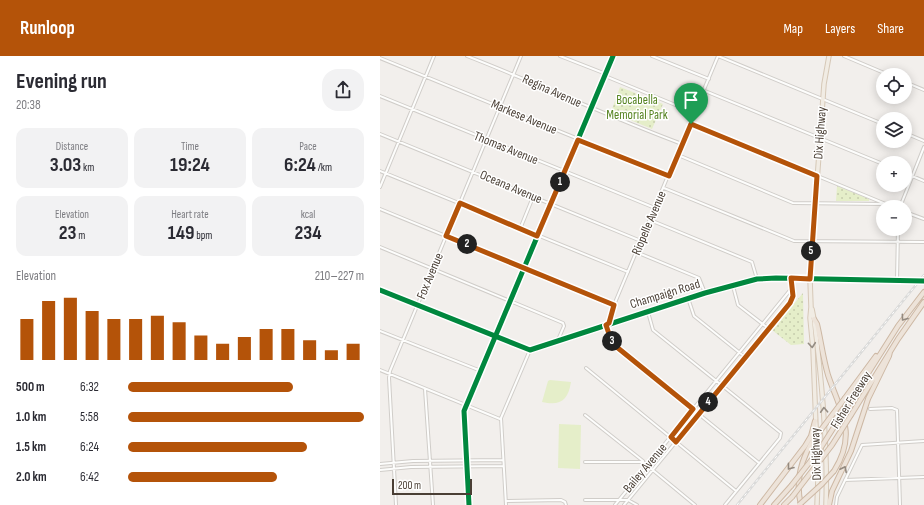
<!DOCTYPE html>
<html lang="en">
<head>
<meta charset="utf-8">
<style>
  :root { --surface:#fff; --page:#f2f2f3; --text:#2b2b33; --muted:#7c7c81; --accent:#b45309 }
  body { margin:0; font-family:"Sofia Sans Condensed",sans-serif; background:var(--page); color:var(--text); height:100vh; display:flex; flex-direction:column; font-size:15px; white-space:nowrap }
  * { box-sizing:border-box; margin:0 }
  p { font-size:13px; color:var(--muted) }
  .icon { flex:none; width:22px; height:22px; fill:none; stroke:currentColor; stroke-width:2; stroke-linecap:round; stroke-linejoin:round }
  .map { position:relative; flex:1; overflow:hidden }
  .side { display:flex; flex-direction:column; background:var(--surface); width:380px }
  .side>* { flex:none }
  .fabs { position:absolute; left:496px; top:12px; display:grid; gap:8px }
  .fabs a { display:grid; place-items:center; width:36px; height:36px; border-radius:50%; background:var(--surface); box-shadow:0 2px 10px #0003; font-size:20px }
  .scale { position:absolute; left:12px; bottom:10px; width:80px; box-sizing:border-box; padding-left:4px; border:2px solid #4a3f35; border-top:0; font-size:11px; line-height:14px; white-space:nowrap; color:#4a3f35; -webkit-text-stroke:3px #fff; paint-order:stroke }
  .pin { position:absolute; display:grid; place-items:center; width:34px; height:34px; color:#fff; margin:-41px -17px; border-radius:50% 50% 50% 0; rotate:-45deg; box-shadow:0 0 4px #0007 }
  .pin .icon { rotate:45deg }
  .km { position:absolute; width:20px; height:20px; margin:-10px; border-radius:50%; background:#222; color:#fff; font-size:11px; line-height:20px; text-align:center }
  .round { display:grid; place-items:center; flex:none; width:42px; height:42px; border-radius:16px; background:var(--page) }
  .head { display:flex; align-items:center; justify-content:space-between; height:68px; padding:0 16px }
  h1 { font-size:22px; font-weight:700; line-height:30px }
  .metrics { display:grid; grid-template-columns:repeat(3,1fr); gap:6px; height:68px; padding:4px 16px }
  .metrics div { display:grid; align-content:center; border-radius:10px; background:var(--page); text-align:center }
  .metrics b { font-size:20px; font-weight:700 }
  .metrics small { font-size:11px; font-weight:400 }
  .metrics p { font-size:11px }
  .chart { height:112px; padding:8px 16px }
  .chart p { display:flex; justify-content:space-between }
  .chart svg { width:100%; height:72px; margin-top:4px; stroke:var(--accent); stroke-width:6 }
  ul { padding:0 16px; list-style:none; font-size:13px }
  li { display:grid; grid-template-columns:64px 48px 1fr; align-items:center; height:30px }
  li i { height:10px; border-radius:5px; background:var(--accent) }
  header { display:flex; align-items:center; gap:24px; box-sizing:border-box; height:56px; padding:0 20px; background:var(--accent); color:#fff }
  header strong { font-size:19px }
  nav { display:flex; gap:22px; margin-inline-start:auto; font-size:14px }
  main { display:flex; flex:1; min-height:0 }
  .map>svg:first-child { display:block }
  .grass { fill:url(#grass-dots) }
  .garden { fill:#e5eec9 }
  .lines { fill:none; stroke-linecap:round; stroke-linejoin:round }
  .minor-casing { stroke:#d0cdc9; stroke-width:4 }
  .tertiary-casing { stroke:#d0cdc9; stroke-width:5 }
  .primary-casing { stroke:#d6c8b7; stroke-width:5.5 }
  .motorway-casing { stroke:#cdb8a4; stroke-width:6 }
  .minor { stroke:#fdfdfc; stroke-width:2 }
  .tertiary { stroke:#fdfdfc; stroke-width:3 }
  .primary { stroke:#f1ece4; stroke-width:3.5 }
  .motorway { stroke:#ede3d9; stroke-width:4 }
  .rail-casing { stroke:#dadad9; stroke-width:2.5 }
  .rail { stroke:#fff; stroke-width:1; stroke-dasharray:3; stroke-linecap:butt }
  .motorway-bridge-casing { stroke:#cdb8a4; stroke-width:6; stroke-linecap:butt }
  .motorway-bridge { stroke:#ede3d9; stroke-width:4 }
  .cycleway-casing { stroke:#fff; stroke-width:8 }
  .cycleway { stroke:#00873e; stroke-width:5 }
  .oneway { stroke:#93897f }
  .oneway2 { stroke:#958d84 }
  .route-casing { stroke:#fff; stroke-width:8 }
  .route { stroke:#b45309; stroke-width:5 }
  .labels { text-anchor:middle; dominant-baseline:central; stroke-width:3; stroke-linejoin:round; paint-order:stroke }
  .street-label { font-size:13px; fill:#4a3f35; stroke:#fff }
  .park-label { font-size:13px; fill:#558321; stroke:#fff }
</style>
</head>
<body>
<header>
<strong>Runloop</strong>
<nav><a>Map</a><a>Layers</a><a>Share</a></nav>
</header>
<main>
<section class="side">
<div class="head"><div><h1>Evening run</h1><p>20:38</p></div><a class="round"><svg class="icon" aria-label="share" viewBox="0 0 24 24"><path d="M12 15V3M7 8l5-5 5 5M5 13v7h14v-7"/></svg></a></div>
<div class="metrics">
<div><p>Distance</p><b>3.03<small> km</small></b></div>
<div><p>Time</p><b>19:24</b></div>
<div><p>Pace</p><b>6:24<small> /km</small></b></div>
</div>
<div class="metrics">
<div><p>Elevation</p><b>23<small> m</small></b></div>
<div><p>Heart rate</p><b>149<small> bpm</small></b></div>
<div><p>kcal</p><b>234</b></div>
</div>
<div class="chart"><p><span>Elevation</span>210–227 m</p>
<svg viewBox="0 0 160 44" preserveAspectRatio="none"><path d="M5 44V19M15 44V8M25 44V6M35 44V14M45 44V19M55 44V19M65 44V17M75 44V21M85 44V29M95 44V34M105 44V30M115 44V25M125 44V25M135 44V32M145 44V38M155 44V34"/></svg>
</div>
<ul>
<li><b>500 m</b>6:32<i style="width:70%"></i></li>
<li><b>1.0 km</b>5:58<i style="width:100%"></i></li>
<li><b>1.5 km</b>6:24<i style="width:76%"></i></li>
<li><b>2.0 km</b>6:42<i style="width:63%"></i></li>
</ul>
</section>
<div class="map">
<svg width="544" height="449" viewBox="0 0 544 449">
  <defs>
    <pattern id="grass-dots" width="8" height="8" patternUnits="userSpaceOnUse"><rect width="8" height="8" fill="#e5eec9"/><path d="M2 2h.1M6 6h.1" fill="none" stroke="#c6cdad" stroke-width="1.8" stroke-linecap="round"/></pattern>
  </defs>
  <rect width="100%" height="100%" fill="#f2efec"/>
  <path class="grass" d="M240 31 283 48 272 73 231 56Z
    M457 130 489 143V145H456Z
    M423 237 424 288 411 289 392 274Z"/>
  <path class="garden" d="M256 42C269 47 271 56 267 68L249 60Z
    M170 324 191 326C188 345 180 350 162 346L168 325Z
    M179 368 201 369 200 413 178 412Z"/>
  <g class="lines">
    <defs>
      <path id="minor" d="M87 0C159 28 229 61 302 88
        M180 0 226 18
        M272 0 329 23
        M338 0 503 68
        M464 0 509 19
        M0 2 289 120
        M225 20 315 57
        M525 26 544 34
        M325 35 503 108
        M0 40 275 152
        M311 68 513 151
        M525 77 544 85
        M0 78 261 185
        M298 99 413 147 503 148
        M0 115 248 216
        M525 117 544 125
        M0 131 54 0
        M284 132 414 185 544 186
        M520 151 544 91
        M0 153 234 249
        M525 156 544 163
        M270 164 372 206 377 223
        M140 173 153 141
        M0 191 183 267 184 270 178 284
        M256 196 319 222 325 237
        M517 224 518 173
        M353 230 358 249 389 273
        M308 242 314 260 365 301
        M268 256 273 274 401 377 400 382 345 449
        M229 267V263L234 249 338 0
        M226 269 231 284 235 290 379 407
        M0 275 101 315
        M206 312 356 435
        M0 314 120 363
        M45 333 53 449
        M490 353 512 352 517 354 520 449
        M205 359 263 405
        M205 406H263L315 449
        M0 408 33 405 123 404
        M0 414 31 411 123 410
        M465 424 544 421
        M205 444H248L257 449
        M126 445 181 444 185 446 186 449
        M16 449 9 322 10 315 141 0
        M89 449 84 355 233 0
        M126 449 121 362 150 294
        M235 449 411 233V223
        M244 449 410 247 413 240 412 230
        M456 449 457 441 482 389 544 385"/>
      <path id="tertiary" d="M0 234 150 294 325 237 377 223 396 222 544 225"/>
      <path id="primary" d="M432 253 434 263C442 325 448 386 446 449
        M437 449 438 422 433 293 430 262 431 251 430 223 444 28 449 0"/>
      <path id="motorway" d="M434 263 437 268C441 285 443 302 448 319 460 355 478 377 454 415
        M465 342 496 300
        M468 349 518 270 544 236
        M471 359 518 283 544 246
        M380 449 425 390 431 380 435 365
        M394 449 411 430
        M404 449 412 441
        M421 449C415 425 421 403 434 383
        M449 449 452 435 471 395 488 343 509 300 510 296"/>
    </defs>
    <use href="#minor" class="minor-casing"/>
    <use href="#tertiary" class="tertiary-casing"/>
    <use href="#primary" class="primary-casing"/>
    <use href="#motorway" class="motorway-casing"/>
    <use href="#minor" class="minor"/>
    <use href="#tertiary" class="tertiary"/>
    <use href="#primary" class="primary"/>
    <use href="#motorway" class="motorway"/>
    <defs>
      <path id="rail" d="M357 449 544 219"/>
    </defs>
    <use href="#rail" class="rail-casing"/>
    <use href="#rail" class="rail"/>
    <defs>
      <path id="motorway-bridge" d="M434 383 465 342
        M411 430 440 393 468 349
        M412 441 452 389 471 359
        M419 449 442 428 454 415"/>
    </defs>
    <use href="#motorway-bridge" class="motorway-bridge-casing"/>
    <use href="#motorway-bridge" class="motorway-bridge"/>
    <defs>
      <path id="cycleway" d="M0 234 150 294 325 237 377 223 396 222 544 225
        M89 449 84 355 233 0"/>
    </defs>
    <use href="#cycleway" class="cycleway-casing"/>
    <use href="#cycleway" class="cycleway"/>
  </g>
  <defs><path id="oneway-chevron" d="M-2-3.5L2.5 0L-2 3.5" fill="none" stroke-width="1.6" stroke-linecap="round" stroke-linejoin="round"/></defs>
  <g class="oneway">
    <use href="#oneway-chevron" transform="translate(524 262) rotate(126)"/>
    <use href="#oneway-chevron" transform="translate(410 411) rotate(128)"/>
    <use href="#oneway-chevron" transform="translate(464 413) rotate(-63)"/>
  </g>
  <g class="oneway2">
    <use href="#oneway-chevron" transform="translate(432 289) rotate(85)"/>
    <use href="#oneway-chevron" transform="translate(444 354) rotate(-93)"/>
  </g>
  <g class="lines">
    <defs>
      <path id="route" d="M311 68 437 120 430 223 411 222 413 240 410 247 296 386 291 381 313 353 233 288 230 281 226 269 229 267 234 249 66 180 80 147 157 180 198 84 289 120Z"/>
    </defs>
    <use href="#route" class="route-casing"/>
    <use href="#route" class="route"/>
  </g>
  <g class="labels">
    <g class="street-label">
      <text transform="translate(172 35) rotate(24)">Regina Avenue</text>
      <text transform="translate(144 61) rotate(23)">Markese Avenue</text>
      <text transform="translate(440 77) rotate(-86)">Dix Highway</text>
      <text transform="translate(126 92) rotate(22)">Thomas Avenue</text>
      <text transform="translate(131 131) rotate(23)">Oceana Avenue</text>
      <text transform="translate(269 167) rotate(-67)">Riopelle Avenue</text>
      <text transform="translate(50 220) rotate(-67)">Fox Avenue</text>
      <text transform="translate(285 238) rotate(-17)">Champaign Road</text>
      <text transform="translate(471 344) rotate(-58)">Fisher Freeway</text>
      <text transform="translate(436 398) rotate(-92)">Dix Highway</text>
      <text transform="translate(265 412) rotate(-50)">Bailey Avenue</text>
    </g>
    <g class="park-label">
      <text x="257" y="44">Bocabella<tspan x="257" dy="15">Memorial Park</tspan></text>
    </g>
  </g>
</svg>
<div class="fabs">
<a><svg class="icon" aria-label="locate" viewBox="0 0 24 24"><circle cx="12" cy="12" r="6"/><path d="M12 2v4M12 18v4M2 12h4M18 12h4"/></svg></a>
<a><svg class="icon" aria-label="layers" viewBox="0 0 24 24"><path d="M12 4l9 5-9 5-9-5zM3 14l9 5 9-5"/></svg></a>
<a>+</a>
<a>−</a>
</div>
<div class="scale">200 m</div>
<div class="pin" style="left:311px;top:68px;background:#1e9e55"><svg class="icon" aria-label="arrive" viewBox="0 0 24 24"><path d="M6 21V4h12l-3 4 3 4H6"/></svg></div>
<b class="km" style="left:180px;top:126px">1</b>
<b class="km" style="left:87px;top:188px">2</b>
<b class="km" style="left:232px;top:285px">3</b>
<b class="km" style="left:328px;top:346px">4</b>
<b class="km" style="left:431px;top:195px">5</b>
</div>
</main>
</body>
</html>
